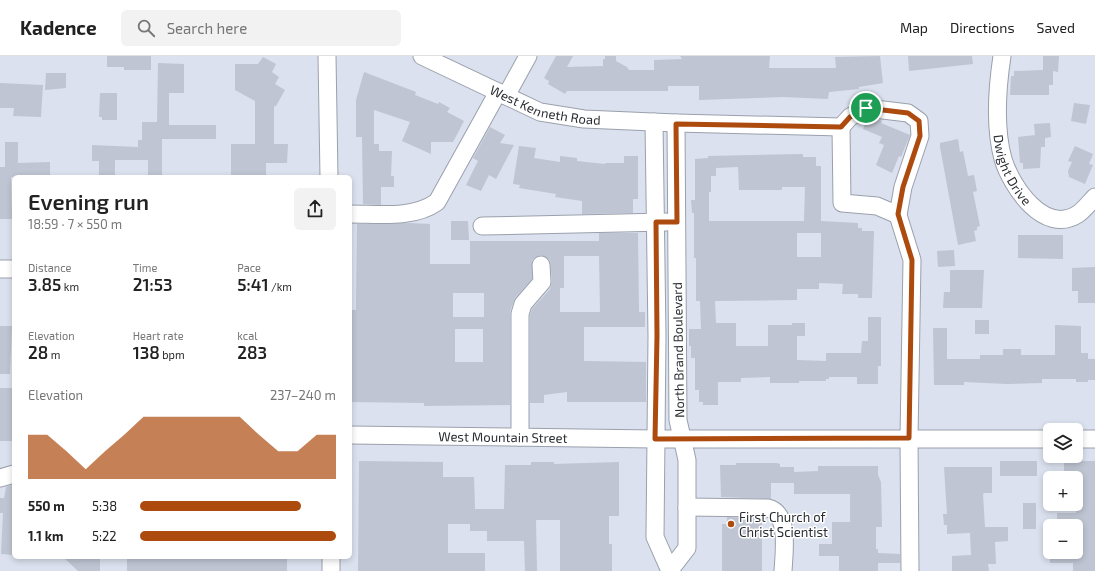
<!DOCTYPE html>
<html lang="en">
<head>
<meta charset="utf-8">
<style>
  :root { --surface:#fff; --page:#f2f2f2; --text:#222; --muted:#767676; --line:#e0e0e0; --accent:#ad4b0f }
  body { margin:0; font-family:"Exo 2",sans-serif; background:var(--page); color:var(--text); height:100vh; display:flex; flex-direction:column; font-size:15px; white-space:nowrap }
  * { box-sizing:border-box; margin:0 }
  p { font-size:13px; color:var(--muted) }
  .icon { flex:none; width:22px; height:22px; fill:none; stroke:currentColor; stroke-width:2; stroke-linecap:round; stroke-linejoin:round }
  .map { position:relative; flex:1; overflow:hidden }
  .panel { position:absolute; left:12px; top:119px; width:340px; height:384px; display:flex; flex-direction:column; background:var(--surface); border-radius:6px; box-shadow:0 2px 6px #0003 }
  .panel>* { flex:none }
  .tools { position:absolute; left:1043px; top:367px; display:grid; gap:8px }
  .tools a { display:grid; place-items:center; width:40px; height:40px; border-radius:6px; background:var(--surface); box-shadow:0 2px 6px #0003; font-size:20px }
  .pin { position:absolute; display:grid; place-items:center; width:34px; height:34px; color:#fff; margin:-17px; border:2px solid #fff; border-radius:50%; box-shadow:0 1px 4px #0007 }
  .round { display:grid; place-items:center; flex:none; width:42px; height:42px; border-radius:6px; background:var(--page) }
  .summary { display:flex; align-items:center; justify-content:space-between; height:68px; padding:0 16px }
  h1 { font-size:22px; font-weight:600; line-height:30px }
  .figures { display:grid; grid-template-columns:repeat(3,1fr); gap:6px; height:68px; padding:4px 16px }
  .figures div { display:grid; align-content:center }
  .figures b { font-size:17px; font-weight:600 }
  .figures small { font-size:11px; font-weight:400 }
  .figures p { font-size:11px }
  .chart { height:112px; padding:8px 16px }
  .chart p { display:flex; justify-content:space-between }
  .chart svg { width:100%; height:72px; margin-top:4px; fill:var(--accent); opacity:.7 }
  ul { padding:0 16px; list-style:none; font-size:13px }
  li { display:grid; grid-template-columns:64px 48px 1fr; align-items:center; height:30px }
  li i { height:10px; border-radius:5px; background:var(--accent) }
  header { display:flex; align-items:center; gap:24px; box-sizing:border-box; height:56px; padding:0 20px; background:var(--surface); border-bottom:1px solid var(--line) }
  header strong { font-size:19px }
  nav { display:flex; gap:22px; margin-inline-start:auto; font-size:14px }
  .search { width:280px; height:36px; background:var(--page); display:flex; align-items:center; gap:10px; box-sizing:border-box; padding:0 14px; border-radius:6px; color:var(--muted); font-size:15px }
  .map>svg:first-child { display:block }
  .building { fill:#bfc5d2; fill-rule:evenodd }
  .lines { fill:none; stroke-linecap:round; stroke-linejoin:round }
  .minor-casing { stroke:#9aa0ac; stroke-width:19 }
  .minor { stroke:#fff; stroke-width:17 }
  .route-casing { stroke:#fff; stroke-width:8 }
  .route { stroke:#ad4b0f; stroke-width:5 }
  .poi-dot { fill:#ad4b0f; stroke:#fff; stroke-width:1.5 }
  .labels { text-anchor:middle; dominant-baseline:central; stroke-width:3; stroke-linejoin:round; paint-order:stroke }
  .street-label { font-size:13px; fill:#292c30; stroke:#fff }
  .poi-label { font-size:13px; fill:#292c30; stroke:#fff; text-anchor:start }
</style>
</head>
<body>
<header>
<strong>Kadence</strong>
<div class="search"><svg class="icon" aria-label="search" viewBox="0 0 24 24"><circle cx="10" cy="10" r="6"/><path d="M15 15l6 6"/></svg>Search here</div>
<nav><a>Map</a><a>Directions</a><a>Saved</a></nav>
</header>
<div class="map">
<svg width="1095" height="515" viewBox="0 0 1095 515">
  <rect width="100%" height="100%" fill="#dbe1ee"/>
  <path class="building" d="M107 0H151V14H124V11H107Z
    M556 0H573L567 11 603 10V3H605V0H616V5L627 11 629 14H654V4L682 3 680 0H770L769 12H836L835 1 880 0 883 27 859 31V33L829 36 828 43 783 41 699 44V30H668V35H567L565 38 548 28 549 25 544 22Z
    M908 0H972L973 8 909 15Z
    M1043 0H1059L1058 16 1053 15V29H1049V39H1010L1011 20H1014V15L1043 14Z
    M263 1 276 8 272 16 279 21 275 28 285 34 276 50H274V88H288L287 107H266V121H231V88H255V45L235 34V8H258Z
    M158 7 184 8V37H169V69H216V83H162V121H148V104H115V121H99V105H92V89L138 91V84H142V66H157Z
    M364 16 416 36 415 39 438 48 439 46 450 52 447 56 464 65 453 86H431V98L402 85 410 66 374 54V88H379V95H392L391 120H394V131H381V149L363 148 362 81H356V44Z
    M46 17H66V32L45 34Z
    M0 27 43 29 41 61 13 60 14 52H0Z
    M100 37H117V64H102V61H99Z
    M1074 47 1090 49 1086 68 1071 65Z
    M868 62 877 63 882 65 881 67 910 79 901 101 899 100 892 117 876 109 884 89 879 87 882 81 863 73Z
    M1050 67 1051 81 1045 82V91H1041L1040 112 1023 113V107H1020L1018 81 1035 79 1034 68Z
    M490 71 505 79 500 87 514 89 496 123 489 119 481 135 466 129 478 105 473 102Z
    M958 83 960 96 963 95 968 120 974 119 977 135 973 136 980 170 977 171V174L974 175 976 185 958 189 940 91V87Z
    M5 86H18V107L50 106V119L11 121 12 163H0V111H5Z
    M519 90 536 92 534 102 560 106V100L577 102V105L605 108V107H624V100H638V143H633V157L582 158V145L555 141 556 138 519 132 520 129 513 128Z
    M1075 90 1093 98 1089 108 1093 109 1085 128 1069 121 1068 115 1072 106 1068 105Z
    M803 98V101H816V110H821V165L858 167V172H862V175H874L872 242H858V238H842L843 228 819 227V233H797V244L715 245 716 267H736V290H768V269H792V267H805V280H797V304L826 305V297H861L862 285H868V261H881V310H878V328H857V321H829V323H826V325H799V327H770V321L741 322V326H718V349H703V346H699V334H695V302H691V290H689V273H701L700 245H696V202H694V157H692L691 144H695V103L708 102V100ZM738 111 739 134H782V131H805L804 165H709V136H711V120H716V112ZM797 177H821V201H797Z
    M451 165H468L469 184H451Z
    M410 167 430 168V208H470V185H599V177H638L639 256H645V271H584V305L646 306V346H567V336L544 339V347H530V259L532 253 550 233 552 225 550 204 541 199 532 204V223L515 242 510 255V349L424 350V347L350 346 352 254H356L357 168ZM564 200H599L600 256H560V232H564ZM453 237H484V261H453ZM455 273H483V306H455Z
    M1018 179H1063V203L1018 202Z
    M954 194 955 210 938 211 937 195Z
    M1095 211V247H1078V235H1072V212Z
    M950 214H984L982 252H943L944 236H950Z
    M975 264H989V278H975Z
    M1055 269 1081 270V297H1088V303H1095V324H1088V326H1076V323H1042V327L1007 328 964 326V329H934L933 272H947V303H980V299H1003V293H1021V299H1055Z
    M0 270H12L10 318H0Z
    M0 332H14V385H0Z
    M359 405 443 406V421H474L475 453H504L505 409H531V406H554V408L619 406V460H609V488H612V515H560V464H536L537 515H525L524 485H487V475H470V468H448V497H485V515H358Z
    M1000 405H1037V420H1000Z
    M1064 405H1095V515H1073V507H1050V496H1076V470H1057V457H1076V422H1064Z
    M736 407H777L780 408V411H794V416L818 415V410H878V419L881 426 882 471H876V493H878V497L900 498V507H878V515H839V500H819V488H832V466H850V438H794V427H771V443L721 441 720 409H736Z
    M944 411H992V437H985L983 438 985 471H1008V485L995 486 996 508H988L989 515H952V500L971 499 970 477 947 478V469H944L943 458H947Z
    M14 428V499L1 498 3 457H0V442H4L6 431Z
    M1023 447H1036V473H1023Z
    M727 461 762 462V515H722V468H727Z
    M63 501H100V515H78Z
    M127 501H287V515H127Z"/>
  <g class="lines">
    <defs>
      <g id="minor">
        <path d="M327 0 329 121"/>
        <path id="s1" d="M422 0 540 56 584 63 676 67 841 71"/>
        <path id="s2" d="M1002 0C997 33 994 70 1003 103 1011 130 1044 180 1078 158 1084 154 1090 146 1095 141"/>
        <path d="M506 40 528 0"/>
        <path d="M654 66 657 280 655 481 670 515"/>
        <path d="M841 71 850 61 866 52 908 57 919 65 920 80 903 131 898 159 912 204 909 382 910 515"/>
        <path d="M841 71 842 147 877 150 898 159"/>
        <path d="M350 158C379 158 413 163 437 146L498 36"/>
        <path d="M482 170 666 166"/>
        <path d="M0 213H14"/>
        <path id="s3" d="M350 379 655 383H1050"/>
        <path d="M520 381V258L523 248 542 226 541 209"/>
        <path d="M1076 383H1095"/>
        <path d="M0 422 14 418"/>
        <path d="M687 451 768 452C790 457 784 497 783 515"/>
        <path d="M331 501V515"/>
        <path d="M670 514 687 492V404L678 364 676 67"/>
      </g>
    </defs>
    <use href="#minor" class="minor-casing"/>
    <use href="#minor" class="minor"/>
  </g>
  <g class="lines">
    <defs>
      <path id="route" d="M866 52 908 57 919 65 920 80 903 131 898 158 912 204 909 382 655 383 657 280 656 166H677L676 68 841 71 850 61Z"/>
    </defs>
    <use href="#route" class="route-casing"/>
    <use href="#route" class="route"/>
  </g>
  <circle class="poi-dot" cx="731" cy="468" r="4"/>
  <g class="labels">
    <g class="street-label">
      <text stroke="none"><textPath href="#s1" startOffset="134">West Kenneth Road</textPath></text>
      <text stroke="none"><textPath href="#s2" startOffset="117">Dwight Drive</textPath></text>
      <text transform="translate(678 294) rotate(-91)">North Brand Boulevard</text>
      <text stroke="none"><textPath href="#s3" startOffset="153">West Mountain Street</textPath></text>
    </g>
    <g class="poi-label">
      <text x="739" y="461">First Church of<tspan x="739" dy="15">Christ Scientist</tspan></text>
    </g>
  </g>
</svg>
<div class="tools">
<a><svg class="icon" aria-label="layers" viewBox="0 0 24 24"><path d="M12 4l9 5-9 5-9-5zM3 14l9 5 9-5"/></svg></a>
<a>+</a>
<a>−</a>
</div>
<div class="pin" style="left:866px;top:52px;background:#1e9e55"><svg class="icon" aria-label="arrive" viewBox="0 0 24 24"><path d="M6 21V4h12l-3 4 3 4H6"/></svg></div>
<section class="panel">
<div class="summary"><div><h1>Evening run</h1><p>18:59 · 7 × 550 m</p></div><a class="round"><svg class="icon" aria-label="share" viewBox="0 0 24 24"><path d="M12 15V3M7 8l5-5 5 5M5 13v7h14v-7"/></svg></a></div>
<div class="figures">
<div><p>Distance</p><b>3.85<small> km</small></b></div>
<div><p>Time</p><b>21:53</b></div>
<div><p>Pace</p><b>5:41<small> /km</small></b></div>
</div>
<div class="figures">
<div><p>Elevation</p><b>28<small> m</small></b></div>
<div><p>Heart rate</p><b>138<small> bpm</small></b></div>
<div><p>kcal</p><b>283</b></div>
</div>
<div class="chart"><p><span>Elevation</span>237–240 m</p>
<svg viewBox="0 0 160 44" preserveAspectRatio="none"><path d="M0 44V17L10 17L20 27L30 38L40 27L50 17L60 6L70 6L80 6L90 6L100 6L110 6L120 17L130 27L140 27L150 17L160 17V44z"/></svg>
</div>
<ul>
<li><b>550 m</b>5:38<i style="width:82%"></i></li>
<li><b>1.1 km</b>5:22<i style="width:100%"></i></li>
</ul>
</section>
</div>
</body>
</html>
